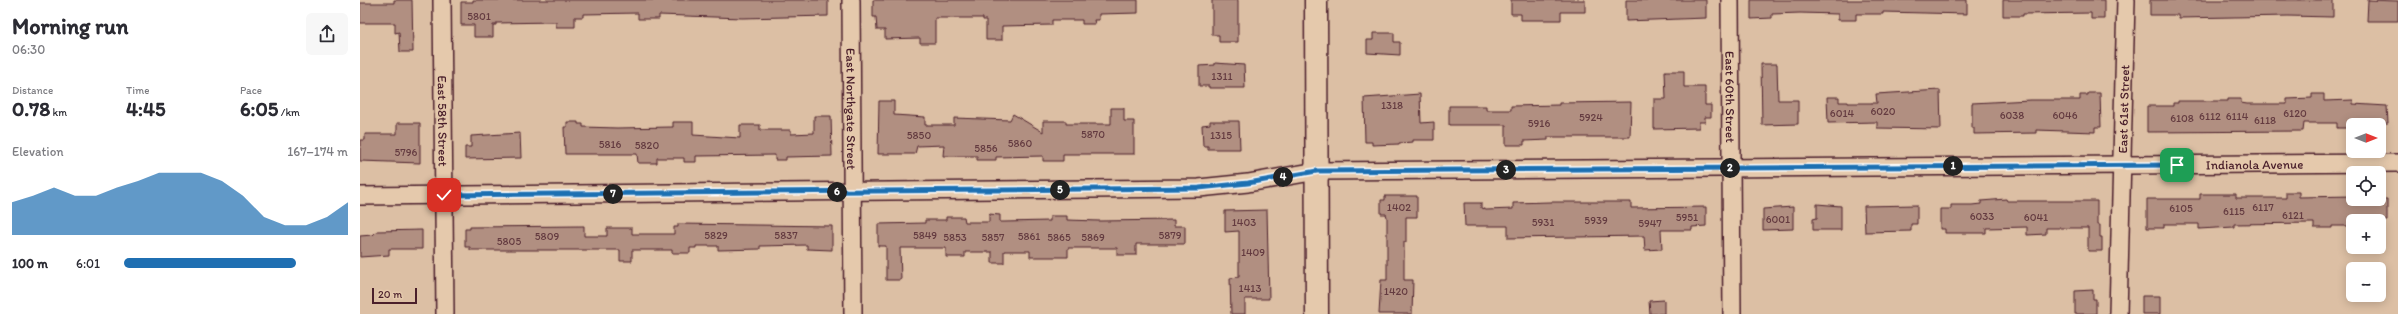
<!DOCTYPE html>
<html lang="en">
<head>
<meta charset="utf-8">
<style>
  :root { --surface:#fff; --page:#f7f7f7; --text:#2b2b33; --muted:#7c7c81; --accent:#1f6fb2 }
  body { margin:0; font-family:Itim,sans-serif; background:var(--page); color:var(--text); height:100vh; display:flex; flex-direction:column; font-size:15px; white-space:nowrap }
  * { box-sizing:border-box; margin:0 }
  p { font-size:13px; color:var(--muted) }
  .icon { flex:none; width:22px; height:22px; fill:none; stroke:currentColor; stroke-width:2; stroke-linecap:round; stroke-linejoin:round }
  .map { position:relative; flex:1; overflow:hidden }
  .side { display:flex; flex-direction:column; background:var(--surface); width:360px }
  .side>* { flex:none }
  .needle { width:26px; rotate:90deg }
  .fabs { position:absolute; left:1986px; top:118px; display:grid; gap:8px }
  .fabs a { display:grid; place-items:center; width:40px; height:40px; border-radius:6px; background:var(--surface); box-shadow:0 2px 10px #0003; font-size:20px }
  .scale { position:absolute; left:12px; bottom:10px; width:45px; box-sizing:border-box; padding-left:4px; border:2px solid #4a1f2b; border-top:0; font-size:11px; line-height:14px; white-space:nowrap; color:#4a1f2b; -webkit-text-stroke:3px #e5c9ac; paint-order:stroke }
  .pin { position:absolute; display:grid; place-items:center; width:34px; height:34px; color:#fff; margin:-17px; border-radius:8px; box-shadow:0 2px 6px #0006 }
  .km { position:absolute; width:20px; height:20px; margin:-10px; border-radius:50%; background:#222; color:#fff; font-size:11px; line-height:20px; text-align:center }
  .round { display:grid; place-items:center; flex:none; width:42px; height:42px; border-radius:6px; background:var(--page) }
  .headline { display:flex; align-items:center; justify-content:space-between; height:68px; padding:0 12px }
  h1 { font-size:22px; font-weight:700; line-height:30px }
  .figures { display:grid; grid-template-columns:repeat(3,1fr); gap:6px; height:68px; padding:4px 12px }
  .figures div { display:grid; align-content:center }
  .figures b { font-size:20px; font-weight:700 }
  .figures small { font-size:11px; font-weight:400 }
  .figures p { font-size:11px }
  .chart { height:112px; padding:8px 12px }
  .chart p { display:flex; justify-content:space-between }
  .chart svg { width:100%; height:72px; margin-top:4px; fill:var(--accent); opacity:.7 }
  ul { padding:0 12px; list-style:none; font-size:13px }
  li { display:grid; grid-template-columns:64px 48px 1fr; align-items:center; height:30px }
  li i { height:10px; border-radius:5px; background:var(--accent) }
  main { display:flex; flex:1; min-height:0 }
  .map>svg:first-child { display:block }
  .building { fill:#b18f81; stroke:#4a1f2b }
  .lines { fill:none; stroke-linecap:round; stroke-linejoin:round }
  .minor-casing { stroke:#4a1f2b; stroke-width:20 }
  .primary-casing { stroke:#4a1f2b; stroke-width:25 }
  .minor { stroke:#e5c9ac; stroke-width:17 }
  .primary { stroke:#e5c9ac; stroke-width:22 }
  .route-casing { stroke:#fff; stroke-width:8 }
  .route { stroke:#1f6fb2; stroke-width:5 }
  .labels { text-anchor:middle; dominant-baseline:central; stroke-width:3.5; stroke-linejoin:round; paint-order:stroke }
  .number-label { font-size:11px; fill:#643b40 }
  .street-label { font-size:13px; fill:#4a1f2b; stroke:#e5c9ac }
</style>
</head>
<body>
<main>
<section class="side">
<div class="headline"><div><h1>Morning run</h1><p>06:30</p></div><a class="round"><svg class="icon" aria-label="share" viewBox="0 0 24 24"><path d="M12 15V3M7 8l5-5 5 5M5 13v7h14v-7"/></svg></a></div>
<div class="figures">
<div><p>Distance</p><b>0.78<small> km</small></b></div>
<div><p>Time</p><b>4:45</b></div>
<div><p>Pace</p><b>6:05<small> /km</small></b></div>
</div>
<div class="chart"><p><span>Elevation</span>167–174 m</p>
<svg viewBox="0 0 160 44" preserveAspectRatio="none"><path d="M0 44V24L10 20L20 15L30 20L40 20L50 15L60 11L70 6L80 6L90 6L100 11L110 20L120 33L130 38L140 38L150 33L160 24V44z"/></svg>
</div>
<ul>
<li><b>100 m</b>6:01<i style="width:77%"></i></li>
</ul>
</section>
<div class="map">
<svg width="2038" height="314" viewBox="0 0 2038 314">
  <rect width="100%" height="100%" fill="#dcbfa4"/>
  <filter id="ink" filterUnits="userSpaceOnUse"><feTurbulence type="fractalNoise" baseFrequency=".025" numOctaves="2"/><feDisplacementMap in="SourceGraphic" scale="8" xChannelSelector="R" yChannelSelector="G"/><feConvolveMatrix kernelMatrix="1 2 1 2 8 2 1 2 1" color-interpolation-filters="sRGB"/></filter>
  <g filter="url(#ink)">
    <path class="building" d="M34 0H52L53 52H40L39 32 35 33V23H0V3H34Z
      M113 0H468V16L382 18 299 15V19H278V13L223 14V17H215V27H196V22L136 23V25H133V37H114V25H101V2H113Z
      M513 0H778V13L739 14V20H734L735 24H722V20H692V25L642 26V40H626V20H623V18H575V43H560V38L525 39V30H517L516 17H513Z
      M852 0H878V42H859V35H852Z
      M1151 0H1225V12H1201V20H1161V14H1151Z
      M1266 0H1346V18L1266 21Z
      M1391 0H1607V14L1523 12V14H1496V20H1478V14L1440 13 1412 14V18L1391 19Z
      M1643 0H1744V19H1731V13L1663 14V16H1643Z
      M1790 0H1973V17L1928 16 1819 18V15H1790Z
      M2008 0 2038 1V21H2007Z
      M1013 33H1034V42H1040V55L1007 53V40H1013Z
      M855 63 884 65 885 88H849V86H839V66L855 65Z
      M1401 64H1417L1418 100H1438V124L1402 125Z
      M1305 71H1324V87H1345V105H1351V117H1345V122H1339V128L1294 129V99H1306Z
      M1580 90 1581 129 1517 128V122L1468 123 1467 97H1479V102H1488V103H1517L1516 94Z
      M1728 93H1740L1741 127H1735V132L1676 130V133L1614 134V128H1612V103L1670 100H1720V95H1728Z
      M1060 94 1061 123 1074 122V140H1053V142L1039 143V144L1012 145V142H1005L1004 98Z
      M1952 94H1964V101L1993 100V104L2027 106 2028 123 1991 125V128H1977V123H1944L1943 131 1787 132V106H1813V103H1818V101H1868V99H1881V103L1887 104H1927V99L1952 98Z
      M519 101H534V115L565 117V125H594V118L650 120 653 114 683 132V121H706V124H751V108H764V121H774V154H703V161H683V156L636 157V160H617V156H583L584 145 557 146 555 154H518Z
      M1271 102 1270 137H1188V140L1164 141V145H1146V125H1089V106H1126V110H1151V106L1199 105V103Z
      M454 116H471L472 156 426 157V160H415V155L336 156V162H324V158H297V163H278L277 154H205L204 127H207V122H218V124H223V127L257 128 313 127V122H333V135L380 138V125H400V130H431V134L454 133Z
      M850 121H879L880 149H848V146H843L842 125 850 124Z
      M37 123H60V163L0 161V140H5V134H37Z
      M160 133 161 158 105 159V147H111V136Z
      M1926 192H1939V197L1993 196V199H2027V221H1993V226H1972V228H1954V223L1874 224V227L1839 229V224H1804V228H1787V199H1840V194H1876V198H1926Z
      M1025 196H1057V217H1046V242H1044V280H1053L1052 314H1019L1021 280H1027V217L1026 214H1021V200H1025Z
      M1646 199 1647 201H1737V225H1740V237H1742V251H1728V228H1686V234L1667 235V227L1626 228V233H1585V229H1580V209H1591V205H1612L1621 204V201Z
      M1190 202H1271V208L1346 207V226L1332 227V230H1301L1302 249 1285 250 1284 236 1148 238V226H1105L1104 203H1121V208L1126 210 1153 209V203Z
      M1457 204 1481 206V230H1453V219L1457 218Z
      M1557 205V224H1551V231L1505 232 1504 206Z
      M1433 207V229L1403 230V209Z
      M907 210 909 299H885V314H871L870 278 879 277V231L865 232V211Z
      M629 214 640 215V222H644L690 221V216H707V220L739 221 814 220V226H825V244H776V255H757V248H708V257H670V251H644V263H632V252H605V257H586V248H540L541 280H526V246H518V224L565 223V220H586V217H604L605 222H629Z
      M318 224 472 226V250L447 249V245L400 246V249L358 250V246H336V248H330V253H312V250H272V261H260V250H110V247H105V229H110V227L224 226V236H247V228H272V234H314V227H318Z
      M62 230V249H29V255L0 257V236L13 235 17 231Z
      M1733 290V299H1736V314H1715V291Z
      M1782 296H1800V314H1782Z
      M1304 300V314H1290L1289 301Z"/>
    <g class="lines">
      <defs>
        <g id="minor">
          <path id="s1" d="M82 0 85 314"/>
          <path id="s2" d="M491 0 493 314"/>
          <path id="s3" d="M1370 0 1372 314"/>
          <path id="s4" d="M0 196 839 188 888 183 957 171 2038 163"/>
          <path id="s5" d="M1758 314 1766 0"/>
        </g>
        <path id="primary" d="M956 0 957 314"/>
      </defs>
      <use href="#minor" class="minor-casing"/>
      <use href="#primary" class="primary-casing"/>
      <use href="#minor" class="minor"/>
      <use href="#primary" class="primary"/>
    </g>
  </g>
  <g class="lines" filter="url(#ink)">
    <defs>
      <path id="route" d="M84 195 839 188 888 183 957 171 1817 165"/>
    </defs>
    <use href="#route" class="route-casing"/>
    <use href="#route" class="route"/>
  </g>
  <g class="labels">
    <g class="number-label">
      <text x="119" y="16">5801</text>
      <text x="862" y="76">1311</text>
      <text x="1032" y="105">1318</text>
      <text x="1523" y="111">6020</text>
      <text x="1482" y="113">6014</text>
      <text x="1935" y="113">6120</text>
      <text x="1652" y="115">6038</text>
      <text x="1705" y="115">6046</text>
      <text x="1850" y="116">6112</text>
      <text x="1877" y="116">6114</text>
      <text x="1231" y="117">5924</text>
      <text x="1822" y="118">6108</text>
      <text x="1905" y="120">6118</text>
      <text x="1179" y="123">5916</text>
      <text x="733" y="134">5870</text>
      <text x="559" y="135">5850</text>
      <text x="861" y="135">1315</text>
      <text x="660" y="143">5860</text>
      <text x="250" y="144">5816</text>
      <text x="287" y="145">5820</text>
      <text x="626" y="148">5856</text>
      <text x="46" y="152">5796</text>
      <text x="1039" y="207">1402</text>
      <text x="1903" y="207">6117</text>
      <text x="1821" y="208">6105</text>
      <text x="1874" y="211">6115</text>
      <text x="1933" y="215">6121</text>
      <text x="1622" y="216">6033</text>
      <text x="1327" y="217">5951</text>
      <text x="1676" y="217">6041</text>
      <text x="1418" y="219">6001</text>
      <text x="1236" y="220">5939</text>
      <text x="884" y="222">1403</text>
      <text x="1183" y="222">5931</text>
      <text x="1290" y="223">5947</text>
      <text x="356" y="235">5829</text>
      <text x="426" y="235">5837</text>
      <text x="565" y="235">5849</text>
      <text x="810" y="235">5879</text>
      <text x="187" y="236">5809</text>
      <text x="669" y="236">5861</text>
      <text x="595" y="237">5853</text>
      <text x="633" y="237">5857</text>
      <text x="699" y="237">5865</text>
      <text x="733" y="237">5869</text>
      <text x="149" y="241">5805</text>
      <text x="893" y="252">1409</text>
      <text x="890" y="288">1413</text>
      <text x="1036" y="291">1420</text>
    </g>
    <g class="street-label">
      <text stroke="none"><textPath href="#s3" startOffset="97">East 60th Street</textPath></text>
      <text stroke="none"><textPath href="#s2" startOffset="109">East Northgate Street</textPath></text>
      <text stroke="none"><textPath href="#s5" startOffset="205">East 61st Street</textPath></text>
      <text stroke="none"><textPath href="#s1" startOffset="121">East 58th Street</textPath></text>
      <text stroke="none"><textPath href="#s4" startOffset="1896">Indianola Avenue</textPath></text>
    </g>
  </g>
</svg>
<div class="fabs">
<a><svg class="needle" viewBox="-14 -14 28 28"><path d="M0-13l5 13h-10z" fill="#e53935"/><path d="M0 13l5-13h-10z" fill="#7c7c81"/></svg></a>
<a><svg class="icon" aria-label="locate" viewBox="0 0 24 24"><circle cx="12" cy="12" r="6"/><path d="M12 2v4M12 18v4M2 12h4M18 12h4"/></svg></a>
<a>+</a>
<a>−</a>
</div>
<div class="scale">20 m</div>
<div class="pin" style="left:1817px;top:165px;background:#1e9e55"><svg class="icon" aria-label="arrive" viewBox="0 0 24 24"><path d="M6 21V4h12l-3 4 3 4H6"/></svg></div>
<div class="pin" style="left:84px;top:195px;background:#d93025"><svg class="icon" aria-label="check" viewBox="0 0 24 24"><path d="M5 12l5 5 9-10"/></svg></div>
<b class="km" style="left:1593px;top:166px">1</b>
<b class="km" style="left:1370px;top:168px">2</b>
<b class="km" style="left:1146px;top:170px">3</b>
<b class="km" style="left:923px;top:177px">4</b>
<b class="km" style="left:700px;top:190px">5</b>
<b class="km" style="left:477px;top:192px">6</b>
<b class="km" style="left:253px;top:194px">7</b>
</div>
</main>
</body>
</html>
